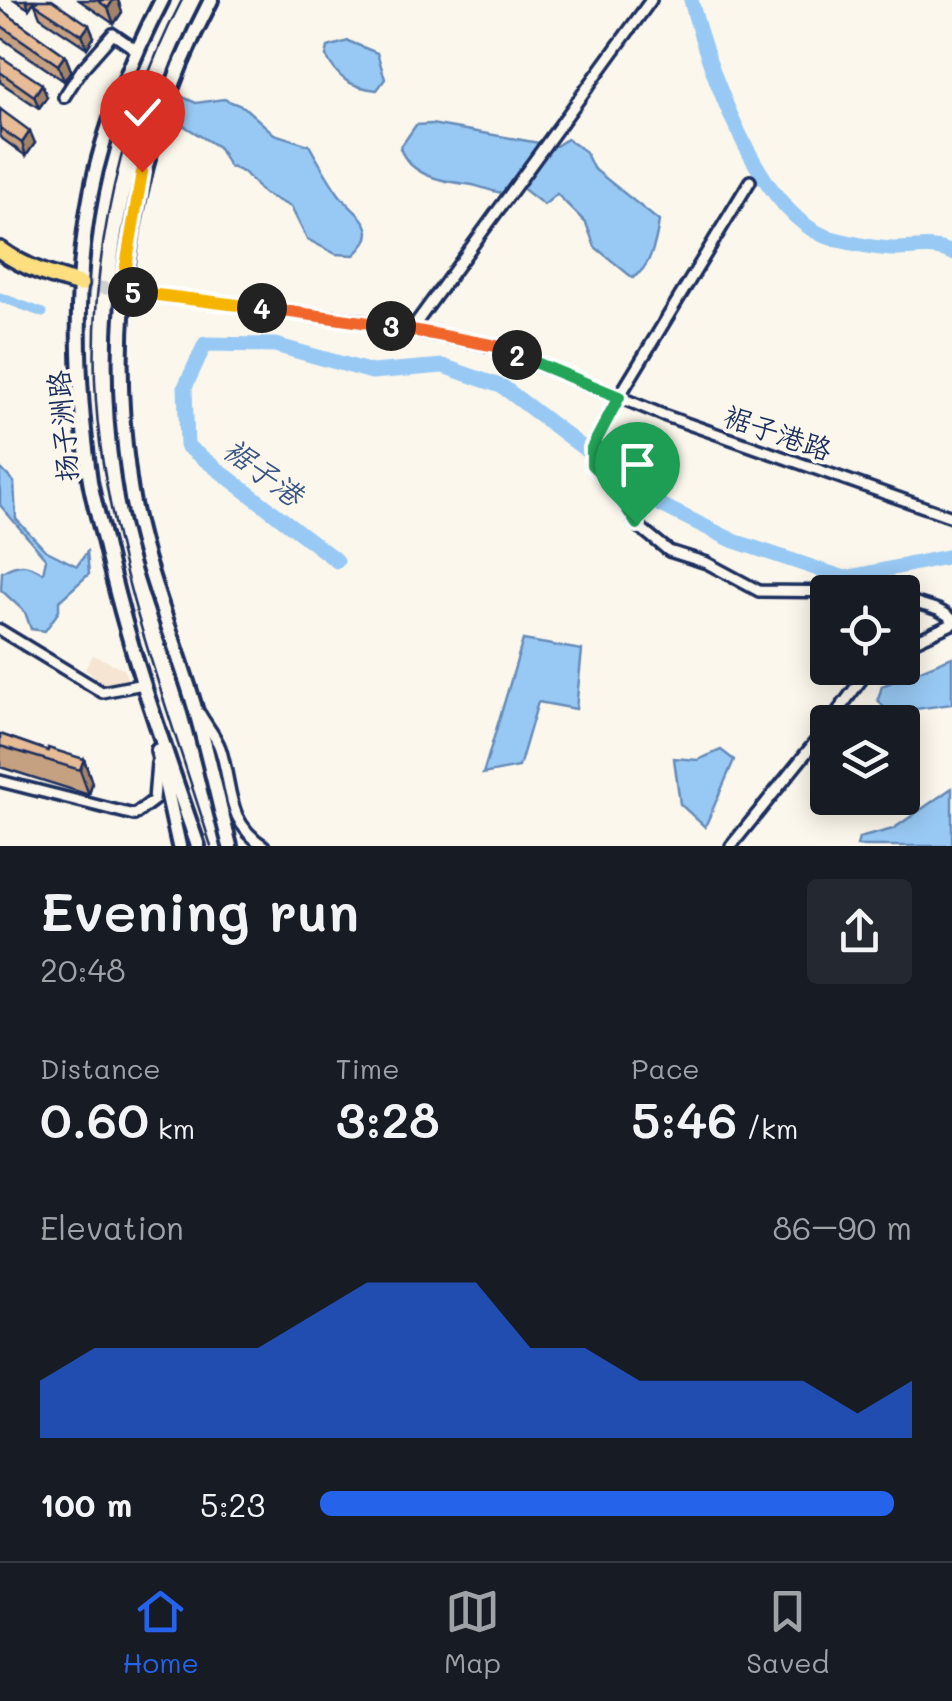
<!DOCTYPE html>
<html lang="en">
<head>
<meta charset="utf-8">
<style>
  :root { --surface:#171b24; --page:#242831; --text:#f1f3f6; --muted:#9ea1a6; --line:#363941; --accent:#2563eb }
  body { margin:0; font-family:Mali,"LXGW WenKai TC",sans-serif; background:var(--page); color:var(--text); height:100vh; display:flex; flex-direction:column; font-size:38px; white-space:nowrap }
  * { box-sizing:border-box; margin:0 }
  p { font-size:32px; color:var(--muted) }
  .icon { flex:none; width:55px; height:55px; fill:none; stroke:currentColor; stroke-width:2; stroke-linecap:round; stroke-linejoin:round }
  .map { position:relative; height:846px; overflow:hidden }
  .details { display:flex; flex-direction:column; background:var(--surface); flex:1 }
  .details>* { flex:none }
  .buttons { position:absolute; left:810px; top:575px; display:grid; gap:20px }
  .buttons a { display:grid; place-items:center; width:110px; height:110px; border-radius:10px; background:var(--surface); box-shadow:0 5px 25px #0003; font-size:50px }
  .pin { position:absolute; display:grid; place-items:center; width:85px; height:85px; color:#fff; margin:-102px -42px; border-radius:50% 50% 50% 0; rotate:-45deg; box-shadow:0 0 10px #0007 }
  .pin .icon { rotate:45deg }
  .km { position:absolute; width:50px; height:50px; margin:-25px; border-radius:50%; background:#222; color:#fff; font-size:28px; line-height:50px; text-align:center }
  .round { display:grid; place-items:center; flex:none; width:105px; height:105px; border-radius:10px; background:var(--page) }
  .summary { display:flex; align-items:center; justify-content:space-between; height:170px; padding:0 40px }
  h1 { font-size:55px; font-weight:600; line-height:75px }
  .figures { display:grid; grid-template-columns:repeat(3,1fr); gap:15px; height:170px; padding:10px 40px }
  .figures div { display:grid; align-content:center }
  .figures b { font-size:50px; font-weight:600 }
  .figures small { font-size:28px; font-weight:400 }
  .figures p { font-size:28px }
  .chart { height:280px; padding:20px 40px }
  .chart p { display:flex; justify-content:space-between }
  .chart svg { width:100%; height:180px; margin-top:10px; fill:var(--accent); opacity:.7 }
  ul { padding:0 40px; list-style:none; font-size:32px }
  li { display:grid; grid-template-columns:160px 120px 1fr; align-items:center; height:75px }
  li i { height:25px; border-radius:12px; background:var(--accent) }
  .tab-bar { display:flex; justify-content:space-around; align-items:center; height:140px; border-top:2px solid var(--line); background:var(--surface); font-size:28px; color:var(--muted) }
  .tab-bar a { display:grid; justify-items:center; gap:5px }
  .tab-bar .selected { color:var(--accent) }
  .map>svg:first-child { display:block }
  .built { fill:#f5e5d2 }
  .water { fill:#98c9f4; stroke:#668bb8; stroke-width:2.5 }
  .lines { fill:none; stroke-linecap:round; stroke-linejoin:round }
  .canal { stroke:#98c9f4; stroke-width:9 }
  .river { stroke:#98c9f4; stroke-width:15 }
  .secondary-tunnel { stroke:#cecfd0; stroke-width:12; stroke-dasharray:12 6; stroke-linecap:butt }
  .street-casing { stroke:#1b2f5e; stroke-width:16 }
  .secondary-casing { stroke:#1b2f5e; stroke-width:20 }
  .primary-casing { stroke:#1b2f5e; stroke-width:22 }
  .street { stroke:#fbf7ec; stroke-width:9 }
  .secondary { stroke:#fbf7ec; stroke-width:12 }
  .primary { stroke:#fddf80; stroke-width:15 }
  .rail { stroke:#1b2f5e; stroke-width:2.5 }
  .wall { fill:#c6a181; stroke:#1b2f5e; stroke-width:2.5 }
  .shaded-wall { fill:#a18369; stroke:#1b2f5e; stroke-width:2.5 }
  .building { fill:#e6bb96; stroke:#1b2f5e; stroke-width:2.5 }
  .split-1-casing { stroke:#fff; stroke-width:20 }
  .split-2-casing { stroke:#fff; stroke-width:20 }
  .split-3-casing { stroke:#fff; stroke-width:20 }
  .split-4-casing { stroke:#fff; stroke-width:20 }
  .split-5-casing { stroke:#fff; stroke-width:20 }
  .split-6-casing { stroke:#fff; stroke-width:20 }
  .split-1 { stroke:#22a559; stroke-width:12 }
  .split-2 { stroke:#22a559; stroke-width:12 }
  .split-3 { stroke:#f0652b; stroke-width:12 }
  .split-4 { stroke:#f0652b; stroke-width:12 }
  .split-5 { stroke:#f5b400; stroke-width:12 }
  .split-6 { stroke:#f5b400; stroke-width:12 }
  .labels { text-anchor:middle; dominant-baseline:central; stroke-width:8; stroke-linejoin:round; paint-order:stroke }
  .street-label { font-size:28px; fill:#1b2f5e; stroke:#fbf7ec }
  .water-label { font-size:30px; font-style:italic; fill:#3a5684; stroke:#fbf7ec }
</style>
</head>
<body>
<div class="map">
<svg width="952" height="846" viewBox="0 0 952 846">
  <rect width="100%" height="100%" fill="#fbf7ec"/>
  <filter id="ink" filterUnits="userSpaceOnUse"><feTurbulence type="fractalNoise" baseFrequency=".01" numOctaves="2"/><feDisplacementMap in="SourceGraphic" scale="20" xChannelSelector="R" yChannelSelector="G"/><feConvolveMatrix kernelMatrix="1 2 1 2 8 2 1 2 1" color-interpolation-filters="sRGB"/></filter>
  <g filter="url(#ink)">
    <path class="built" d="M93 655 124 669 128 682 107 685 85 669Z"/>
    <path class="water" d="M348 41 377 53 385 79 377 90C351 87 339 80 326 56L328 47Z
      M178 95 196 103 224 99 244 107 274 134 309 145C318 161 327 177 338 193 353 215 387 226 354 255L336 254 307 239 291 207 263 193 245 173 229 166 218 147 178 122Z
      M431 124 556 146 567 139 585 151 593 168 659 221C656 241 651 267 633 278L595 247 586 223 557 194 544 205 512 180 504 193C490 192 479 185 466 184 440 181 410 175 400 148L416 125Z
      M0 468 14 482 16 519 45 550 77 566 87 552 89 574 59 601V611L45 631 31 629 25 612 1 590 2 572C19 562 27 563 43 573L46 559 0 505Z
      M523 640 582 650 576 709 538 702 519 767 483 774Z
      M952 657V704L888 713 878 700 882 686Z
      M721 750 734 760 705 827 680 804 674 758 698 760Z
      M952 788V846H857L859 838 893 829Z"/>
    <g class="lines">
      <path class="canal" d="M0 297 43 313"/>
      <path class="river" d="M691 0C707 65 760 218 831 238 850 243 873 248 892 249 913 250 932 243 952 253
        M599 460 651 500 734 541 845 578 951 556
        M337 561 187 446 185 387 205 344 275 345 372 372 443 366 503 387 586 450"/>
      <path class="secondary-tunnel" d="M80 284 121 291"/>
      <defs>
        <path id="street" d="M64 97 82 69 113 34 138 51
          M750 181 619 397 592 448 593 465 609 481 637 525 669 551 707 563 759 591 857 592
          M121 291 364 321 496 347 663 415 952 517
          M411 330 651 0
          M902 597C919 607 937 605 952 619
          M0 630 102 692 143 684
          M902 647 952 624
          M200 714C206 725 216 736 220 748 233 787 225 821 264 846
          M830 722 870 668
          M0 781 134 815 154 800 157 763
          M731 846 828 726"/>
        <path id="secondary" d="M162 0C132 57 103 130 91 193 73 285 77 388 90 481 94 504 101 526 106 548 129 650 164 747 198 846
          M211 0C132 151 105 310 129 479 139 554 170 626 192 698 207 747 217 797 230 846
          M158 750 179 846"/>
        <path id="primary" d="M0 250C25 268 51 276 80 284"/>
      </defs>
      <use href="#street" class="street-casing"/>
      <use href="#secondary" class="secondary-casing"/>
      <use href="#primary" class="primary-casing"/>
      <use href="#street" class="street"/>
      <use href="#secondary" class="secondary"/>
      <use href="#primary" class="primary"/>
      <path class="rail" d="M182 0C113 132 81 294 100 443 118 581 170 714 211 846"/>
    </g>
    <path class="wall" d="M15 0H35L29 9Z
      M79 0H118L122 12 114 24Z
      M35 4 94 37 87 48 40 17Z
      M0 9 65 55 71 70 64 81 0 37Z
      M0 56 47 97 39 108 0 82Z
      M0 109 35 143 26 156 0 137Z
      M0 734 48 751 84 759 92 783 89 795 0 767Z"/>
    <path class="shaded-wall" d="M26 0H35L29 9Z
      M113 0H118L122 12 114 24 108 8Z
      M89 25 94 37 87 48 82 35Z
      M65 55 71 70 64 81 58 65Z
      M42 84 47 97 39 108 34 96Z
      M30 131 35 143 26 156 22 143Z
      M84 759 92 783 89 795 80 770Z"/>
    <path class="building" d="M38 0H52L89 25 82 35 35 4Z
      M97 0H113L108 8Z
      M0 9 65 55 58 65 0 25Z
      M0 56 42 84 34 96 0 72Z
      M0 109 30 131 22 143 0 128Z
      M0 734 48 751V748L84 759 80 770 0 746Z"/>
  </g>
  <g class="lines" filter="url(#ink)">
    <defs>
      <path id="split-1" d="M610 414 592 448V465L609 481 637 524"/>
      <path id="split-2" d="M517 355 619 397 610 414"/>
      <path id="split-3" d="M391 326 496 346 517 355"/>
      <path id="split-4" d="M262 308 391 326"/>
      <path id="split-5" d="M133 292 262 308"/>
      <path id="split-6" d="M133 292 122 290 142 172"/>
    </defs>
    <use href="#split-1" class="split-1-casing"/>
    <use href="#split-2" class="split-2-casing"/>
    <use href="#split-3" class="split-3-casing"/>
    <use href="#split-4" class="split-4-casing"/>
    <use href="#split-5" class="split-5-casing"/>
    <use href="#split-6" class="split-6-casing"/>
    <use href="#split-1" class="split-1"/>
    <use href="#split-2" class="split-2"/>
    <use href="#split-3" class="split-3"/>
    <use href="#split-4" class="split-4"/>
    <use href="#split-5" class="split-5"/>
    <use href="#split-6" class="split-6"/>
  </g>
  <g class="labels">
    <g class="street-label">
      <text transform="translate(62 426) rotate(-95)">扬子洲路</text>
      <text transform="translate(778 432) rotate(19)">裾子港路</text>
    </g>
    <g class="water-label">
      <text transform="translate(264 471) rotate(37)">裾子港</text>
    </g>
  </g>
</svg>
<div class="buttons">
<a><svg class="icon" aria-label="locate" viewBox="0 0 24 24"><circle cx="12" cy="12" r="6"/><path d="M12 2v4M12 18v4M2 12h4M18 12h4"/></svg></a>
<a><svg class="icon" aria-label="layers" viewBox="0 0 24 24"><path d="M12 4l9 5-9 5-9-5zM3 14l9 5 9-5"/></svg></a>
</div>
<div class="pin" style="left:637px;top:524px;background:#1e9e55"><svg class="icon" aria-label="arrive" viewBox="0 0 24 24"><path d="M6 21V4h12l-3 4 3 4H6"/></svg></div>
<div class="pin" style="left:142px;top:172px;background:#d93025"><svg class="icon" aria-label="check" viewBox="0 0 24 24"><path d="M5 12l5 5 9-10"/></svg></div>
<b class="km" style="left:517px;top:355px">2</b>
<b class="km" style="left:391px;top:326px">3</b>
<b class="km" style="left:262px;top:308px">4</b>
<b class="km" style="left:133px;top:292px">5</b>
</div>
<section class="details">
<div class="summary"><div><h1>Evening run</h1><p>20:48</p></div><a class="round"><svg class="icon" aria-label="share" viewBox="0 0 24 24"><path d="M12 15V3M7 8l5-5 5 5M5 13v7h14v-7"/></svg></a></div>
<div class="figures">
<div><p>Distance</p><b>0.60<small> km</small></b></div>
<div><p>Time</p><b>3:28</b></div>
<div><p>Pace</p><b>5:46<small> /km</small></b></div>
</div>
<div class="chart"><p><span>Elevation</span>86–90 m</p>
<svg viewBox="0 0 160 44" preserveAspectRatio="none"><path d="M0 44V30L10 22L20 22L30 22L40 22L50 14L60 6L70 6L80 6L90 22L100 22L110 30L120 30L130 30L140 30L150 38L160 30V44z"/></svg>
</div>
<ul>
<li><b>100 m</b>5:23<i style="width:97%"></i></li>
</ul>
</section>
<nav class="tab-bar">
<a class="selected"><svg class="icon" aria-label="home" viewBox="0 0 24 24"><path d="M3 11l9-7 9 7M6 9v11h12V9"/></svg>Home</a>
<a><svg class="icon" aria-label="map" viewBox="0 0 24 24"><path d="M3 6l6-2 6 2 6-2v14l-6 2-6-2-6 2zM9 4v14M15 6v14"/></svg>Map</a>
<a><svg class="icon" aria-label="saved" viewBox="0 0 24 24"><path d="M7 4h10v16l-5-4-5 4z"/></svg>Saved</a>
</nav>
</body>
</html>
